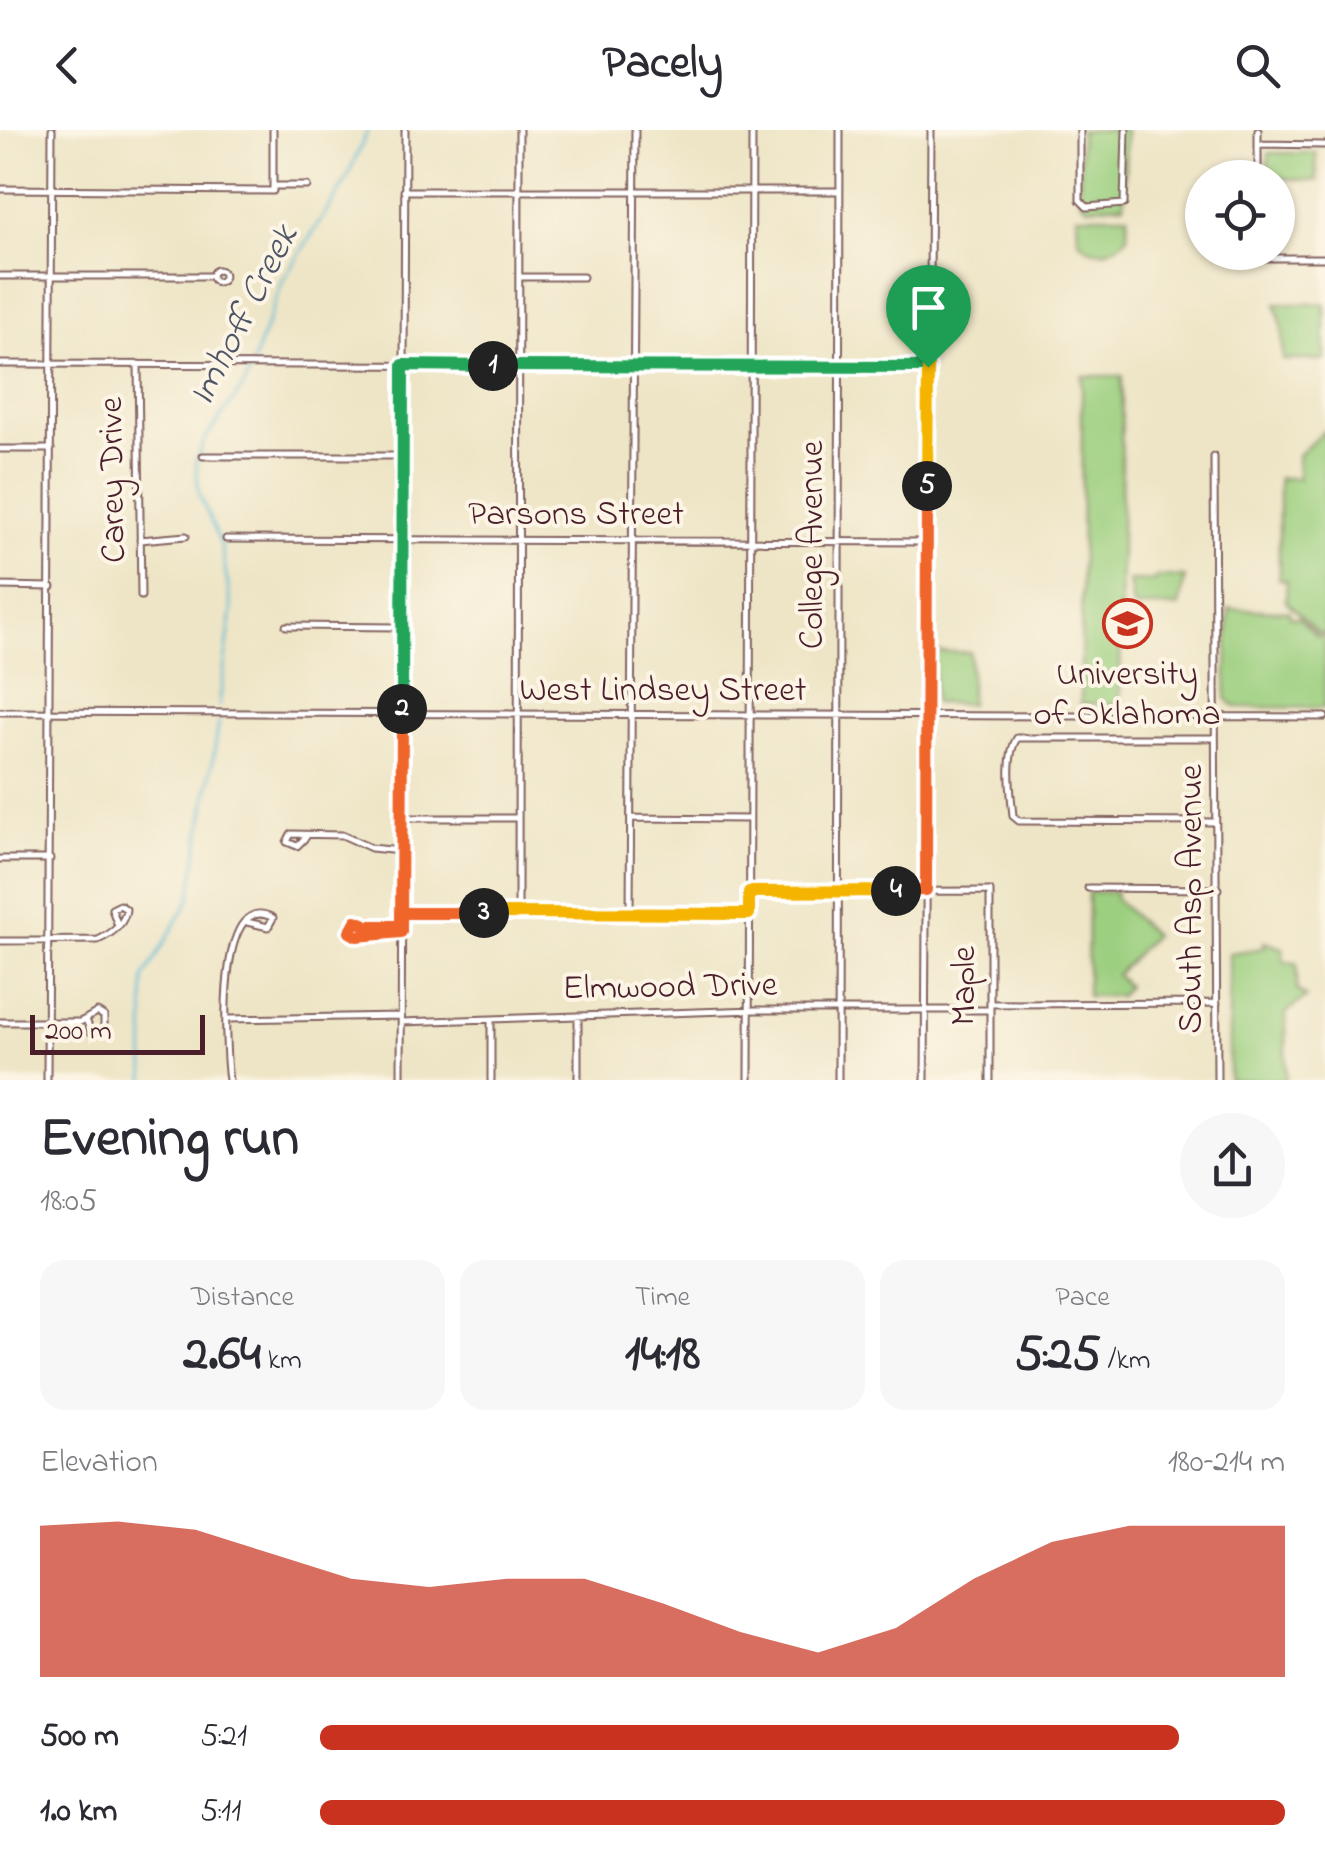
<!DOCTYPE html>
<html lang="en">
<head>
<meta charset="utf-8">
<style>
  :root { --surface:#fff; --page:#f7f7f7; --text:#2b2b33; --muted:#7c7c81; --accent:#c8321e }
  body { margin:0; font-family:"Indie Flower",sans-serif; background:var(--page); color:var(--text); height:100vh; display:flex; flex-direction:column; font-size:38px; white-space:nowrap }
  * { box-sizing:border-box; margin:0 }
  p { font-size:32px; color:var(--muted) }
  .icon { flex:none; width:55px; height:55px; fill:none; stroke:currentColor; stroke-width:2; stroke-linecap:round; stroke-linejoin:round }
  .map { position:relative; height:950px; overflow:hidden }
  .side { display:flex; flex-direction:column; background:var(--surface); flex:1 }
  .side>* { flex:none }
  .tools { position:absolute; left:1185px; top:30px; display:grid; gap:20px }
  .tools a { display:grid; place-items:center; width:110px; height:110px; border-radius:50%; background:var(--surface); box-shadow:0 2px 8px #0004; font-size:50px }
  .scale { position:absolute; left:30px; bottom:25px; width:175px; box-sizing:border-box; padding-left:10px; border:5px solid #4a1f2b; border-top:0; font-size:28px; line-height:35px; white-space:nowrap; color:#4a1f2b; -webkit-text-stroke:8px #fcf5e5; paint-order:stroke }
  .pin { position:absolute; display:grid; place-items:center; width:85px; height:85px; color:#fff; margin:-102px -42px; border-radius:50% 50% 50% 0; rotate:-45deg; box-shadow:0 0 10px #0007 }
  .pin .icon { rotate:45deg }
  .km { position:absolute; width:50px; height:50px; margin:-25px; border-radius:50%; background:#222; color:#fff; font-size:28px; line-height:50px; text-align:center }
  .round { display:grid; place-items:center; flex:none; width:105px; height:105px; border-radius:52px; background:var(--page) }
  .overview { display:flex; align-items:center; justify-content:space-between; height:170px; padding:0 40px }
  h1 { font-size:55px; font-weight:800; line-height:75px }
  .stats { display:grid; grid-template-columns:repeat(3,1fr); gap:15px; height:170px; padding:10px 40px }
  .stats div { display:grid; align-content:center; border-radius:25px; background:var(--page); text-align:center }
  .stats b { font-size:50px; font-weight:800 }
  .stats small { font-size:28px; font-weight:400 }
  .stats p { font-size:28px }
  .chart { height:280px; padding:20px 40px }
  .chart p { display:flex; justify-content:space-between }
  .chart svg { width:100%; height:180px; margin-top:10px; fill:var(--accent); opacity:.7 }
  ul { padding:0 40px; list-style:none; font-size:32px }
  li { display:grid; grid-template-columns:160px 120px 1fr; align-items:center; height:75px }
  li i { height:25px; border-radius:12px; background:var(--accent) }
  header { display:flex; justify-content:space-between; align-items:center; height:130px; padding:0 40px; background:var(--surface); font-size:45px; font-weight:800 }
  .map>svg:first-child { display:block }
  .green { fill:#9ccf7f; stroke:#737755; stroke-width:2.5 }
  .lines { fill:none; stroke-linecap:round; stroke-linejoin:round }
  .stream { stroke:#55b8d4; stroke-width:2.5 }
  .minor-casing { stroke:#836461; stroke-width:9 }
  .minor { stroke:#fff; stroke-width:5 }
  .split-1-casing { stroke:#fff; stroke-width:20 }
  .split-2-casing { stroke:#fff; stroke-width:20 }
  .split-3-casing { stroke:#fff; stroke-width:20 }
  .split-4-casing { stroke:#fff; stroke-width:20 }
  .split-5-casing { stroke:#fff; stroke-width:20 }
  .split-6-casing { stroke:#fff; stroke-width:20 }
  .split-1 { stroke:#22a559; stroke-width:12 }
  .split-2 { stroke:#22a559; stroke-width:12 }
  .split-3 { stroke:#f0652b; stroke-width:12 }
  .split-4 { stroke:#f5b400; stroke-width:12 }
  .split-5 { stroke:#f0652b; stroke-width:12 }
  .split-6 { stroke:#f5b400; stroke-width:12 }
  .labels { text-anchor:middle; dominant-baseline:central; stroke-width:8; stroke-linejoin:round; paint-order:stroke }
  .street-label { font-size:35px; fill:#4a1f2b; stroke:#fcf5e5 }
  .poi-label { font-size:35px; fill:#4a1f2b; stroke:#fcf5e5 }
  .water-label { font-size:38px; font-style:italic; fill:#4e5566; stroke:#fcf5e5 }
</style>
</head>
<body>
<header><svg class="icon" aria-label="back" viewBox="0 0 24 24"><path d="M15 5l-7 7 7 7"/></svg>Pacely<svg class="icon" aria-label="search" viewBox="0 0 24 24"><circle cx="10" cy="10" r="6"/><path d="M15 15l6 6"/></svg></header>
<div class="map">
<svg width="1325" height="950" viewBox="0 0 1325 950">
  <rect width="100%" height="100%" fill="#fcf5e5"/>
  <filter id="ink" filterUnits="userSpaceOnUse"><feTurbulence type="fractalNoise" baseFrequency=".01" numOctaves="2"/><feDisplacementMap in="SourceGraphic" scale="20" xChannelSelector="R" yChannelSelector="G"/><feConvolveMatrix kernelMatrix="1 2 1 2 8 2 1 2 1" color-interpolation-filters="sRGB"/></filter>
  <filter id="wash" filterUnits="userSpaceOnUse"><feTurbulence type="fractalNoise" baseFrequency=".0048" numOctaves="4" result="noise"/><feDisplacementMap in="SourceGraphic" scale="40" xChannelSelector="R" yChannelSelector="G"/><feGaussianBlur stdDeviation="2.25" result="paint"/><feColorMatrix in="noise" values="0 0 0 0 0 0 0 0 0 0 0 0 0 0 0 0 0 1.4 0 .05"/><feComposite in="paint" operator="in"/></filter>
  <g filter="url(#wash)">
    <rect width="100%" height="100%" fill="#eee5c6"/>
    <path class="green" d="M1080 0H1126L1124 74 1087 77 1080 70Z
      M1268 23H1316L1317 51 1268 47Z
      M1077 85H1128L1127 107C1114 123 1092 127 1078 109Z
      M1276 174H1325V230H1283L1282 196Z
      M1082 246H1122L1120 574H1081Z
      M1325 300V503H1318L1286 471 1287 450 1279 449V348H1298V325Z
      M1156 447H1185L1179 477H1133L1129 451H1155Z
      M1229 479 1289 481 1290 487 1299 488 1317 506H1325V578L1236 577 1226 568Z
      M934 522H970V574L934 573Z
      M1088 762H1115L1116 770 1154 805 1116 845 1127 856 1120 866H1087Z
      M1264 812 1283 818 1284 832 1297 833V860L1306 867 1286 883V950H1229V823L1264 818Z"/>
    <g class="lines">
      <path class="stream" d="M219 576 232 480 221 415 199 364 196 331 205 309 245 254 283 150 345 52 368 0
        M145 950 144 848 190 769 219 592"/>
    </g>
  </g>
  <g filter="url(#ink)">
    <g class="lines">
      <defs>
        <path id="minor" d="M1080 0V70L1087 77 1124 74 1126 0
          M1258 14 1325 15
          M1258 48V0
          M273 56H307
          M0 59 273 61V0
          M404 61H840
          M1251 122 1264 128H1325
          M212 146a6 6 0 1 1 12 0a6 6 0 1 1-12 0Z
          M0 146H212
          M519 147H583
          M0 234 928 237
          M138 234 141 466
          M0 319H51
          M203 326H403
          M1214 327 1217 950
          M226 409 927 412
          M140 410 186 406
          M0 456 52 457
          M286 496 402 497
          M0 582 1325 587
          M1215 608H1017C1005 626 1011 664 1013 686L1019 691 1216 692
          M401 688H518
          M631 688 750 689
          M306 707 297 716 287 712 291 704 342 705 371 718 401 721
          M0 729H50
          M1088 758 1218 759
          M749 762 990 761V950
          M402 783 749 784
          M518 783 519 0
          M630 784 635 0
          M401 802H369L357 807 349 798 355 791 368 796H401
          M0 811 98 810C111 804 125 794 126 779L120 775 112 779 118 796
          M990 874 1217 873
          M229 889 401 886
          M491 889V950
          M0 892H78
          M47 892C70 901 81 892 97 882L104 886V900L91 902 87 892
          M401 892 755 880H990
          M47 950 52 0
          M229 950C225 924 215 756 273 788L268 797 247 792
          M401 950 405 0
          M578 950V886
          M749 950 752 0
          M838 950 840 0
          M925 950 931 0"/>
      </defs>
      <use href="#minor" class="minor-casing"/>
      <use href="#minor" class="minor"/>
    </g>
  </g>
  <g class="lines" filter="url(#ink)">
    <defs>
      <path id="split-1" d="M493 236 928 237"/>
      <path id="split-2" d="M402 579 403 235 493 236"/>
      <path id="split-3" d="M402 579V591C402 662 401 732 401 802L357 806 350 802 356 791 368 796H401V783H484"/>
      <path id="split-4" d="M484 783 749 784V762L896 761"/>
      <path id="split-5" d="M896 761 926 760 927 356"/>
      <path id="split-6" d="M927 356 928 237"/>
    </defs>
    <use href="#split-1" class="split-1-casing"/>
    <use href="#split-2" class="split-2-casing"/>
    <use href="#split-3" class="split-3-casing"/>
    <use href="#split-4" class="split-4-casing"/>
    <use href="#split-5" class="split-5-casing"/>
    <use href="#split-6" class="split-6-casing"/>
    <use href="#split-1" class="split-1"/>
    <use href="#split-2" class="split-2"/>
    <use href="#split-3" class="split-3"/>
    <use href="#split-4" class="split-4"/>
    <use href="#split-5" class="split-5"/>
    <use href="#split-6" class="split-6"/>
  </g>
  <defs>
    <symbol id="university-ring" viewBox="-11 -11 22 22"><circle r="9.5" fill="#fcf5e5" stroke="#c8321e" stroke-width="1.5"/><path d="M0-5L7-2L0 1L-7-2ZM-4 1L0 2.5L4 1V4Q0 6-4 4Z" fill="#c8321e"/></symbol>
  </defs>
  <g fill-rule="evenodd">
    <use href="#university-ring" x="1100" y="466" width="55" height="55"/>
  </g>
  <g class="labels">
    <g class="street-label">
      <text transform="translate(114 350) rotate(-91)">Carey Drive</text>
      <text x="576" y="385">Parsons Street</text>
      <text transform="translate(813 415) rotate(-90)">College Avenue</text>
      <text x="663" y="561">West Lindsey Street</text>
      <text transform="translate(1192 769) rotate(-90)">South Asp Avenue</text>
      <text transform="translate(965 856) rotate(-90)">Maple</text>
      <text transform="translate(670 858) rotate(-1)">Elmwood Drive</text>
    </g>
    <g class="poi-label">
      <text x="1127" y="545">University<tspan x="1127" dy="40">of Oklahoma</tspan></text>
    </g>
    <g class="water-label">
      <text transform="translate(245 186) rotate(-63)">Imhoff Creek</text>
    </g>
  </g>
</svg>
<div class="tools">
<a><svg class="icon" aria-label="locate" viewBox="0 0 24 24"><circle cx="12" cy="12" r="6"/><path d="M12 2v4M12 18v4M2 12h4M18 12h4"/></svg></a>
</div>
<div class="scale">200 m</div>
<div class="pin" style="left:928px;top:237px;background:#1e9e55"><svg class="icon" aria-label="arrive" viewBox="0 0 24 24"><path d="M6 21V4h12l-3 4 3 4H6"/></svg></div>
<b class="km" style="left:493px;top:236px">1</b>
<b class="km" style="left:402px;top:579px">2</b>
<b class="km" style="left:484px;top:783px">3</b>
<b class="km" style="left:896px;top:761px">4</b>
<b class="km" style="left:927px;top:356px">5</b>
</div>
<section class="side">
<div class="overview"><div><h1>Evening run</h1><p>18:05</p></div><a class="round"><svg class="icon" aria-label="share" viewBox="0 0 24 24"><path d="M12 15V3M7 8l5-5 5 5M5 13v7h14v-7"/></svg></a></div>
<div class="stats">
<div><p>Distance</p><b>2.64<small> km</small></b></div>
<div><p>Time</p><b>14:18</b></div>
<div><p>Pace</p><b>5:25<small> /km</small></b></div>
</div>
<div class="chart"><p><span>Elevation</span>180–214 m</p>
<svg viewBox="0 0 160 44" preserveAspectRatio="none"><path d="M0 44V7L10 6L20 8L30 14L40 20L50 22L60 20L70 20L80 26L90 33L100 38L110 32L120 20L130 11L140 7L150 7L160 7V44z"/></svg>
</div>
<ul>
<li><b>500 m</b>5:21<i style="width:89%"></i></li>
<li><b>1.0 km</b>5:11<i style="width:100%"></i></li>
</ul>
</section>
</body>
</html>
